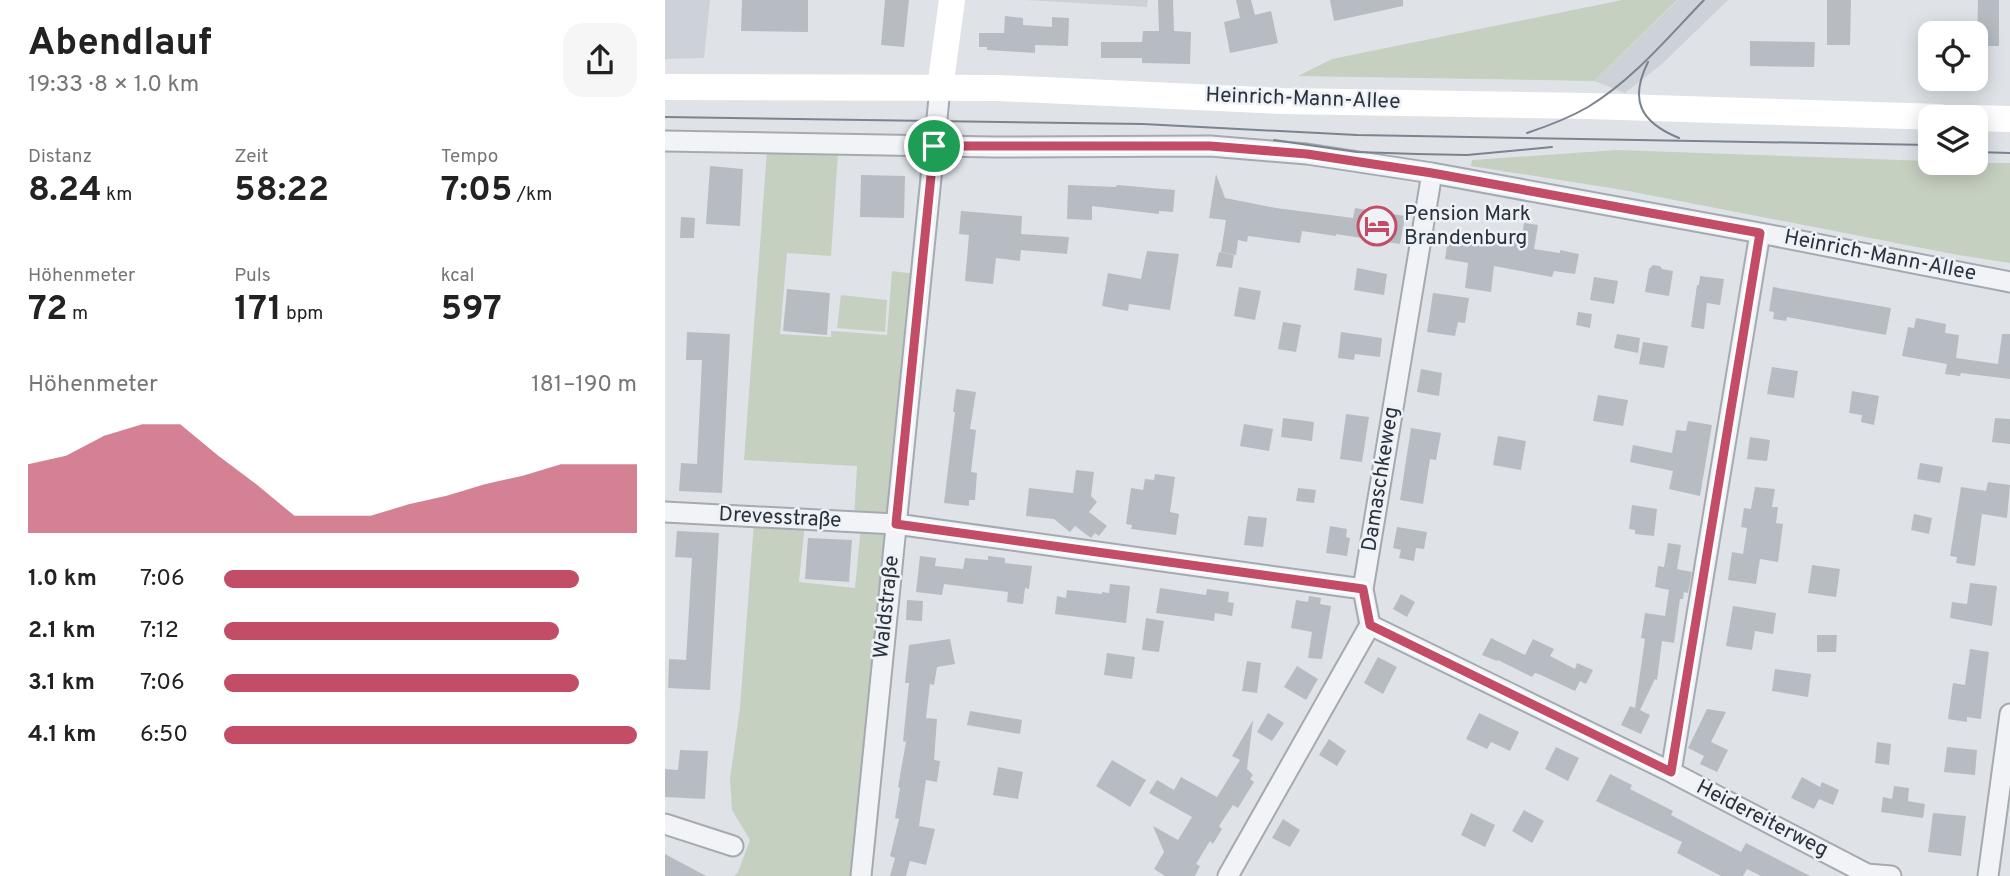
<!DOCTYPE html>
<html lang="de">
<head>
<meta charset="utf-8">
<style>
  :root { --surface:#fff; --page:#f6f6f6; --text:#222; --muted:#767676; --accent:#c34d66 }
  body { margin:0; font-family:Overpass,sans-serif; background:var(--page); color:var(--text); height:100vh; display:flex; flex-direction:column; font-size:26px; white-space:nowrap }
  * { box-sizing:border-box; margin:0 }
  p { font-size:23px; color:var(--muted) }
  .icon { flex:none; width:38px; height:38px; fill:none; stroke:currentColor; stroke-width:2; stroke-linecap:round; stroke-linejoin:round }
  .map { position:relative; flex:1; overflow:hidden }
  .panel { display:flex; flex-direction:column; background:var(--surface); width:665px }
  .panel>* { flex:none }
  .buttons { position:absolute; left:1253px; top:21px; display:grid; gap:14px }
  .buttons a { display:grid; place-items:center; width:70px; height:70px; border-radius:14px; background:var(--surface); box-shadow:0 4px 18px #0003; font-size:35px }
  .pin { position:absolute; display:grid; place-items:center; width:60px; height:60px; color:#fff; margin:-30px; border:4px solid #fff; border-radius:50%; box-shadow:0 2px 7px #0007 }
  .round { display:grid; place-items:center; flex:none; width:74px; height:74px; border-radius:21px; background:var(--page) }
  .headline { display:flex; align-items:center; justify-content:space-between; height:119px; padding:0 28px }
  h1 { font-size:38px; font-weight:700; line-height:52px }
  .metrics { display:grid; grid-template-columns:repeat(3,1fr); gap:10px; height:119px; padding:7px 28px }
  .metrics div { display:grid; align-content:center }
  .metrics b { font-size:35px; font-weight:700 }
  .metrics small { font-size:19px; font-weight:400 }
  .metrics p { font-size:19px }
  .chart { height:196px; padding:14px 28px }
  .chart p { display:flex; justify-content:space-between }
  .chart svg { width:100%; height:126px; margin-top:7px; fill:var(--accent); opacity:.7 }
  ul { padding:0 28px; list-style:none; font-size:23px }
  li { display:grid; grid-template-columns:112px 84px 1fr; align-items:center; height:52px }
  li i { height:18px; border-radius:9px; background:var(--accent) }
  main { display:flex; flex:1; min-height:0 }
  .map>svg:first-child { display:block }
  .built { fill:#cdd2d9 }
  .green { fill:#c6d0c1 }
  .building { fill:#b7bcc3 }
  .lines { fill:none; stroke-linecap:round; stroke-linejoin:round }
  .street-casing { stroke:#a5aab1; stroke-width:23 }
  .street { stroke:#f1f3f6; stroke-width:19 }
  .secondary { stroke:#fff; stroke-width:26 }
  .tram { stroke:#7a838f; stroke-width:2 }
  .route-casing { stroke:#fff; stroke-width:14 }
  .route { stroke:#c34d66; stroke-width:9 }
  .labels { text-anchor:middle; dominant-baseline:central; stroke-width:5; stroke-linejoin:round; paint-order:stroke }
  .street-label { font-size:21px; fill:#29323d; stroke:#eef1f5 }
  .poi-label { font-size:21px; fill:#29323d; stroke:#eef1f5; text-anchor:start }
</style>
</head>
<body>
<main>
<section class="panel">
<div class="headline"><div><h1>Abendlauf</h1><p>19:33 · 8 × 1.0 km</p></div><a class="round"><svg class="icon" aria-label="share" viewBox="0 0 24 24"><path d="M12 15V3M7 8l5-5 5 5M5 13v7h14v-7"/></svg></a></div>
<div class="metrics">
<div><p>Distanz</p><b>8.24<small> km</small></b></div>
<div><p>Zeit</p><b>58:22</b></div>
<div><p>Tempo</p><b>7:05<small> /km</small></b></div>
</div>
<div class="metrics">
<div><p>Höhenmeter</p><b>72<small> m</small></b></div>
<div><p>Puls</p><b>171<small> bpm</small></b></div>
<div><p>kcal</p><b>597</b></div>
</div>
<div class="chart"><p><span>Höhenmeter</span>181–190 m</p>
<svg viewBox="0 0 160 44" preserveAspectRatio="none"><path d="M0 44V20L10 17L20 10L30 6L40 6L50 17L60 27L70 38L80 38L90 38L100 34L110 31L120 27L130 24L140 20L150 20L160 20V44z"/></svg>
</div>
<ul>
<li><b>1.0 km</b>7:06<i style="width:86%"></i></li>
<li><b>2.1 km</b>7:12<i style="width:81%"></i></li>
<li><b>3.1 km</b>7:06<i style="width:86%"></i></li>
<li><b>4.1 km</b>6:50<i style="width:100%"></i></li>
</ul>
</section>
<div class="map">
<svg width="1345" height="876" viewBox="0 0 1345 876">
  <rect width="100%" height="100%" fill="#dfe3e7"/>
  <path class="built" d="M0 0H45L39 58 0 59Z
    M360 0H483L482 7Z
    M1013 0H1063L997 64 960 93 929 81Z"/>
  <path class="green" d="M957 0H1012L929 81 633 76 667 59Z
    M952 150 1265 161V163H1345V263L1293 255 958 190 806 166 807 160Z
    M102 151 173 153 166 256 122 253 115 334 166 337V331L222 335 227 271 251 274 230 521 189 519 192 466 79 460Z
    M176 295 222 300 220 332 172 328Z
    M89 522 140 523 134 582 190 588 196 526 229 528 190 876H69L73 872 85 840 67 810 65 779 75 707Z"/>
  <path class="building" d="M77 0H143V32L76 31Z
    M220 0H244L239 47 216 45Z
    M493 0H508L509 31 526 32 525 64 477 63V58H436V42H477L478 31H494Z
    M571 0H586L590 15 606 11 613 43 565 53 559 22 575 18Z
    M665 0H738V6L669 21Z
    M1162 0H1186L1185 45H1162Z
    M1313 0H1334V46H1312Z
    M340 16 358 18V25L387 27V17L404 18 403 46 370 45V53L322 50V47H314V33H339Z
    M1085 41 1150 42 1149 67 1085 66Z
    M45 166 78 169 75 226 41 224Z
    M551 174 560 198 611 208 688 218 690 208 740 216 735 244 671 234V236L637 231 635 243 583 236 582 242 573 240 571 255 556 252 561 220 544 218Z
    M196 175 240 176 239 218 195 217Z
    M403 185 451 187 452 185 510 190 508 212 494 211V214L427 206V220L402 219Z
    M296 211 357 216 356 234 404 237 402 254 356 250 355 261 331 258 328 284 300 281 304 235 294 234Z
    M16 217 30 218 29 238H15Z
    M859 223 873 225 869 249 895 253V250L914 254 910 274 889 271 887 277 829 266 826 292 800 288 803 263 780 259 784 234 814 238V236L856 242Z
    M482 251 514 254 505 310 464 304 463 311 437 306 443 273 476 279Z
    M554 252 569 255 567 268 551 266Z
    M988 265 995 266 997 269 1008 271 1004 296 980 292 984 269Z
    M692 268 722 274 719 295 689 290Z
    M1035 276 1059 279 1055 305 1042 303 1039 329 1026 327 1032 285H1034Z
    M929 277 953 281 949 304 925 300Z
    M574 287 596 291 590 320 569 316Z
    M1108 287 1226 308 1221 335 1122 317 1121 321 1108 319 1109 312 1104 311Z
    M122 289 165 293 162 335 118 331Z
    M768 293 804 298 800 323 793 322 790 336 762 332Z
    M913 312 927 314 925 328 911 325Z
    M1251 318 1281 324 1280 333 1294 335 1291 358 1333 364 1337 334H1345V379L1296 373 1295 376 1280 374 1282 364 1237 356 1243 327 1249 328Z
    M618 322 636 325 631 352 613 349Z
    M22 332 65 334 57 493 14 491 16 463 32 464 37 360H21Z
    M676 332 717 338 715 357 690 354 689 360 673 358Z
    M952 334 975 338 973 353 949 348Z
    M978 342 1003 346 999 368 974 364Z
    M1107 367 1133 371 1129 398 1102 394Z
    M756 369 777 373 774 396 752 392Z
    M291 389 311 392 305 429 311 430 306 472 312 473 310 500H304V506L279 503 290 412H288Z
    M1187 391 1214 396 1209 425 1196 422 1197 415 1184 413Z
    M933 395 963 400 958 426 928 421Z
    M681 414 704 417 697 462 675 459Z
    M618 418 649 422 647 441 616 437Z
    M1330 418 1345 419V444L1327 442Z
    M1023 421 1047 425 1035 496 1004 489 1008 471 965 462 968 445 1007 453 1011 430 1021 431Z
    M579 424 608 429 604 451 575 446Z
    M746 428 776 433 771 460 765 459 758 504 735 500Z
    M833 436 861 441 856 470 828 465Z
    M1085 437 1105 440 1102 461 1082 459Z
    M1255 463 1278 467 1275 483 1252 479Z
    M411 470 429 472 426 496 432 502 424 512 442 526 434 536 430 533 426 538 410 526 405 532 389 519 361 516 364 488 408 493Z
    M490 474 510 477 505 512 514 514 511 535 466 529 467 525 461 524 466 488 478 490 480 479 489 480Z
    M1323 482 1345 485 1342 518 1317 514 1310 566 1291 563 1292 557 1285 556 1296 487 1321 491Z
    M1090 487 1110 489 1107 507H1113L1111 523 1118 524 1113 562 1095 559 1091 584 1063 580 1067 552 1078 554 1082 528 1076 527 1079 508 1086 509Z
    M633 488 651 490 649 503 631 501Z
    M967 505 992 509 989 536 970 534V530L964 529Z
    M1249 514 1267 518 1264 534 1246 530Z
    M583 516 602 518 598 547 579 545Z
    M665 526 682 529 681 537 685 538 682 556 661 553Z
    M732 527 762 532 759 549 751 548 749 561 734 558 736 550 728 548Z
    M12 531 54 533 45 690 3 688 4 659 21 660 27 558 10 557Z
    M143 538 187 540 184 582 140 579Z
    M1003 543 1016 545 1012 569 1027 572 1023 593 1019 592 1018 599H1015L1009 643 997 641 992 680 990 679 975 710 985 715 976 734 956 725 965 706 970 708 980 639 976 638 980 613 1000 616 1004 590 990 587 993 566 999 567Z
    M255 556 271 558 270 566 298 569 300 558 323 560V556L340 558V563L367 566 364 589 360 588 358 604 342 602 343 592 279 584 277 595 251 592Z
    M1147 565 1175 569 1171 597 1143 593Z
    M1305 583 1332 586 1327 626 1285 618 1287 602 1302 604Z
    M445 584 465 586 461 623 390 614 392 596 401 598 402 590 437 594V592L444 593Z
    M495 588 541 595 542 589 564 592 563 602 569 603 567 616 550 613 549 621 491 613Z
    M736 594 750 602 742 617 728 609Z
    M644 596 656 598 655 604 666 606 657 659 643 658 647 632 626 628 631 600 643 602Z
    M242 600 258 601 257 621 241 620Z
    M1068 606 1111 613 1108 634 1090 631 1087 650 1061 646Z
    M481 618 499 621 494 652 477 650Z
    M1152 635H1172L1171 652H1152Z
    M826 638 860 655 868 639 889 649 885 656 910 669 912 663 928 670 921 684 915 681 910 691 876 675 870 673 867 677 833 660 832 661 817 655Z
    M285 639 290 664 272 667 269 685 265 684 261 718 272 719 269 760 275 761 272 782 261 780 254 826 270 829 261 865 245 861 241 876H225L230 858 225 856 234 819 230 818 235 788 233 787 241 742 238 741 244 683H240L244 645Z
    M1305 649 1324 652 1316 719 1302 717V722L1283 719 1288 683 1300 685Z
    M442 653 470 657 467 679 439 675Z
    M713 657 732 667 718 694 699 683Z
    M582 661 596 663 592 693 577 691Z
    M632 666 653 679 641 700 619 687Z
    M1110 669 1146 674 1143 697 1107 691Z
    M1042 709 1061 712 1046 742 1063 750 1052 772 1035 764 1039 756 1023 748Z
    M305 711 357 720 355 734 302 725Z
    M603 713 619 723 607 741 592 732Z
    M814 713 854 732 845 751 826 742 822 749 801 739Z
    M588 720 582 769 588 775 585 779 589 782 573 808 568 805 554 826 557 829 548 844 545 841 531 864 535 866 530 876H500L489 869 499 852 488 826 513 840 527 817 484 793 492 780 509 790 516 777 552 797 575 760 567 756Z
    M664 739 681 751 672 766 654 755Z
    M1212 742 1226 744 1224 765 1210 763Z
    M891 747 914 758 903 781 880 769Z
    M1282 747 1312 750 1310 775 1279 772Z
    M15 750 43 751 40 799 0 797V769L13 770Z
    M447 760 481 780 465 807 431 786Z
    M333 767 358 772 353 799 328 795Z
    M945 774 967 785 965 789 1008 811 1006 815 1070 849 1076 852 1081 843 1145 876H1096L1082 869 1078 876H1056L1012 853 1017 842 931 801Z
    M1137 777 1155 787 1157 782 1174 790 1168 805 1154 799 1149 809 1126 798Z
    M1229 786 1244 788 1243 801 1260 804 1258 818 1216 812 1218 797 1227 799Z
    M859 810 879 821 867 843 847 831Z
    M806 813 830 825 820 847 796 835Z
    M1268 813 1301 816 1296 856 1263 852Z
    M618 819 635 830 625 847 607 838Z
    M0 854 41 876H0Z"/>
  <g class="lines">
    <defs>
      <path id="street" d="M0 141 329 147 545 146 642 154 767 173 1095 233 1345 282
        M0 512 231 524 698 589
        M705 625 1006 772 1202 874 1226 876
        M1006 772 1095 233
        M0 824 68 846
        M196 876 275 88
        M563 876 705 625 698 589 767 173
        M1323 876 1345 714"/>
    </defs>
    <use href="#street" class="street-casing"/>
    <use href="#street" class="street"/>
    <path class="secondary" d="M0 87 333 88 618 101 924 106 1275 117
      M275 88 287 0
      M1311 118 1345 119"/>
    <path class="tram" d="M983 62C964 100 975 122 1014 138
      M0 117 478 124 692 135 1265 145
      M862 133C883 126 904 118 923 107 968 80 1003 37 1039 0
      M609 140 692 152 752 154 802 155 887 147
      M1311 152 1345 153"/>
  </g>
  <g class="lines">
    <defs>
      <path id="route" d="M269 146H545L642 154 767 173 1095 233 1006 772 705 625 698 589 231 524Z"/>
    </defs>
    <use href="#route" class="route-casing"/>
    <use href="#route" class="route"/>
  </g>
  <defs>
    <symbol id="hotel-ring" viewBox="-11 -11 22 22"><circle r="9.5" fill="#eef1f5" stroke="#c34d66" stroke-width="1.5"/><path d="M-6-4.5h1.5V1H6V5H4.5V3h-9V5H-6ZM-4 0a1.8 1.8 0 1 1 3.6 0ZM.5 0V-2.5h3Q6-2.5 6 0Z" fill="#c34d66"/></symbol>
  </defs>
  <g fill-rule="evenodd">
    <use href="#hotel-ring" x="690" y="204" width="44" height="44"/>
  </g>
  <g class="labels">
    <g class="street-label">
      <text transform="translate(638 99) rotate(2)">Heinrich-Mann-Allee</text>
      <text transform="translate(1215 256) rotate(11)">Heinrich-Mann-Allee</text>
      <text transform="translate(716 479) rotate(-81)">Damaschkeweg</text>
      <text transform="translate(115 518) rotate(3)">Drevesstraße</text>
      <text transform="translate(222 607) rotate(-84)">Waldstraße</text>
      <text transform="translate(1097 819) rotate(27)">Heidereiterweg</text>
    </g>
    <g class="poi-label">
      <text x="739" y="214">Pension Mark<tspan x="739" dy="24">Brandenburg</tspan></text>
    </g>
  </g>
</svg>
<div class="buttons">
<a><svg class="icon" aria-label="locate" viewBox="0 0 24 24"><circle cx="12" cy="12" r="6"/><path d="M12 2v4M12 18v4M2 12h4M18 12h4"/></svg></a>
<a><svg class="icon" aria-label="layers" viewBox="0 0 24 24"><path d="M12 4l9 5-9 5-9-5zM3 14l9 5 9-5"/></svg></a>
</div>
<div class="pin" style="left:269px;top:146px;background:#1e9e55"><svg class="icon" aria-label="arrive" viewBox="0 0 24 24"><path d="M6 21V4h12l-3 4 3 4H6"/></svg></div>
</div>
</main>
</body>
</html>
